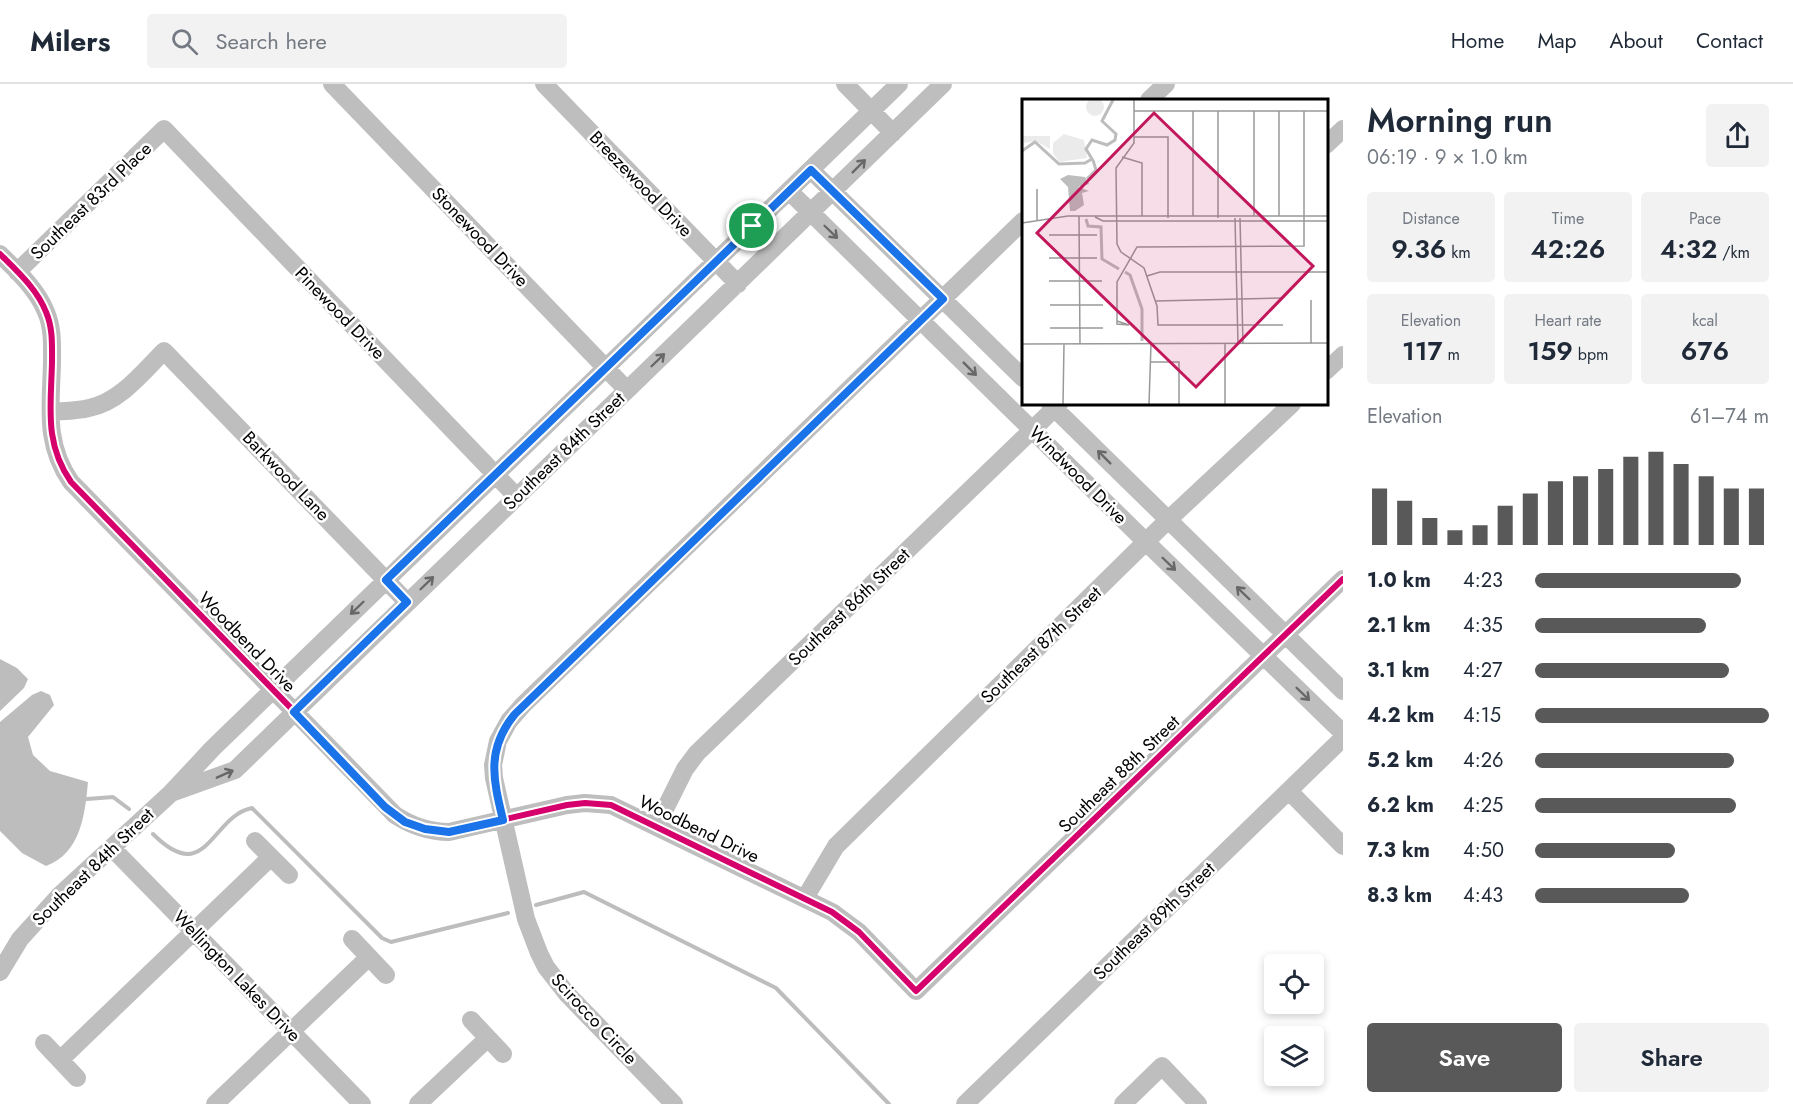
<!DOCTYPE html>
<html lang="en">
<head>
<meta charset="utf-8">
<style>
  :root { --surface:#fff; --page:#f2f2f3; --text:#1f2937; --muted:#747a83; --line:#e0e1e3; --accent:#595959 }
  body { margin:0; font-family:Jost,sans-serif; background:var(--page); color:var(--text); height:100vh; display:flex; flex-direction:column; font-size:22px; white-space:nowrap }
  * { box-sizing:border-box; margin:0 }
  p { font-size:20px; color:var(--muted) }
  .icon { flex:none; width:33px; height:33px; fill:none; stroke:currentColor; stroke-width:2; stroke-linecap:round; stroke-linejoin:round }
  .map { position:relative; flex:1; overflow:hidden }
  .drawer { display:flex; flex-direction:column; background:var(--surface); width:450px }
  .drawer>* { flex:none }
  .buttons { position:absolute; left:1264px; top:870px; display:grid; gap:12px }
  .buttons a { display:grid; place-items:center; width:60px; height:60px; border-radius:6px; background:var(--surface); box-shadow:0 3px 9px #0003; font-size:30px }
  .pin { position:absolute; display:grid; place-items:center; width:51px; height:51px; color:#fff; margin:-26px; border:3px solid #fff; border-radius:50%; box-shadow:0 2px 6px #0007 }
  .round { display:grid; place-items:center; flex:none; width:63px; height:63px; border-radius:6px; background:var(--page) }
  .overview { display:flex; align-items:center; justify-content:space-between; height:102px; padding:0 24px }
  h1 { font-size:33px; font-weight:600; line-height:45px }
  .metrics { display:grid; grid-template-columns:repeat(3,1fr); gap:9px; height:102px; padding:6px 24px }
  .metrics div { display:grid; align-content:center; border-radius:6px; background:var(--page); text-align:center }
  .metrics b { font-size:26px; font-weight:600 }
  .metrics small { font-size:16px; font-weight:400 }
  .metrics p { font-size:16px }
  .chart { height:168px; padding:12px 24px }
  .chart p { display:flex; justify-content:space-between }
  .chart svg { width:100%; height:108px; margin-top:6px; stroke:var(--accent); stroke-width:6 }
  .cta { display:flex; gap:12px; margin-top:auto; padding:12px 24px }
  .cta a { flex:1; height:69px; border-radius:6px; background:var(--accent); color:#fff; font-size:24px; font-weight:600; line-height:69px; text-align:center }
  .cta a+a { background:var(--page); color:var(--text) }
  ul { padding:0 24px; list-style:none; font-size:20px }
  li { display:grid; grid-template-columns:96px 72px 1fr; align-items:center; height:45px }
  li i { height:15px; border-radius:8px; background:var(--accent) }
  header { display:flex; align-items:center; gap:36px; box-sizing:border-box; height:84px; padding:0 30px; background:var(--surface); border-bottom:2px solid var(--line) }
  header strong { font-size:28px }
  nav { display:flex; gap:33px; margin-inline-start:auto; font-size:21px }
  .search { width:420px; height:54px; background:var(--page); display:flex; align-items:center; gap:15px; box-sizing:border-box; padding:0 21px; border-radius:6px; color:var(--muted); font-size:22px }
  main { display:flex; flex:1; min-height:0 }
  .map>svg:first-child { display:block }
  .water { fill:#bdbdbd }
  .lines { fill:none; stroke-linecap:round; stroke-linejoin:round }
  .stream { stroke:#bdbdbd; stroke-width:4 }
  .minor { stroke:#bebebe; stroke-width:18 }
  .cycleway-casing { stroke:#fff; stroke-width:10 }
  .cycleway { stroke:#d6006c; stroke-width:6 }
  .oneway { stroke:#686868 }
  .route-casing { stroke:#fff; stroke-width:12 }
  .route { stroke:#1a73e8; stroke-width:8 }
  .labels { text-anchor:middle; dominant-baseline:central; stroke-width:5; stroke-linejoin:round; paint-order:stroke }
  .street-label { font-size:18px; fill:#000; stroke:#fff }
  .inset-river { fill:none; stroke:#bdbdbd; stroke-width:3 }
  .inset-road { fill:none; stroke:#999; stroke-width:1.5 }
  .view { fill:#c2185b; fill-opacity:0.15; stroke:#c2185b; stroke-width:3 }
  .inset-edge { fill:none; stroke:#000; stroke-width:3 }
</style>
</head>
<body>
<header>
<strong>Milers</strong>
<div class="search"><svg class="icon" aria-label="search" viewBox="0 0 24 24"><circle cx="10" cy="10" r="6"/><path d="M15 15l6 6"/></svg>Search here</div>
<nav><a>Home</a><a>Map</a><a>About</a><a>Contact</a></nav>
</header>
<main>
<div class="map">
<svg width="1343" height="1020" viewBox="0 0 1343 1020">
  <rect width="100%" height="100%" fill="#fff"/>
  <path class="water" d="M0 575 17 584 28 595 24 604 0 627Z
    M41 607 50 611 54 621 28 653 33 671 50 687 88 698C85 730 81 769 46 782L22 769 0 747V638L32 611Z"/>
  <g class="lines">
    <path class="stream" d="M87 715 113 713 129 725
      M153 750C207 804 211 732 252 724L382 854 391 858 508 829
      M536 821 584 808 776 904 889 1020"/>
    <path class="minor" d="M332 0 627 306
      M544 0 738 200
      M845 0 893 49
      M1149 16 1166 0
      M1326 61 1343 45
      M811 86 1023 294
      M789 107 1146 458 1343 649
      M0 170C17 187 37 205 46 228 53 244 52 261 52 278 51 323 44 359 71 398L395 731C412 742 428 748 449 748L567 721 585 719 611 721 832 828 859 848 916 907 1343 495
      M17 188 164 45 516 412
      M1326 287 1343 271
      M1050 320 1343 607
      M51 328C63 327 77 327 89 324 120 318 143 288 164 267L407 518
      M1289 707 1343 762
      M171 709 235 686 943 0
      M657 741 685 685 697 669 1059 320
      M255 757 289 791
      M112 764 362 1020
      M805 814 836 762 1168 436 1292 320
      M352 855 386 891
      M0 888 20 855 59 812 170 710 213 664 899 0
      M471 936 503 970
      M44 959 77 994
      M60 976 271 773
      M215 1020 369 873
      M418 1020 488 954
      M674 1020 567 910 546 883 539 869 526 835 494 694 493 681 498 657 509 637 523 621 1023 137
      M965 1020 1343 654
      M1123 1020 1162 982 1198 1020"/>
    <defs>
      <path id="cycleway" d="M0 170C17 187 37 205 46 228 53 244 52 261 52 278 51 323 44 359 71 398L395 731C412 742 428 748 449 748L567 721 585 719 611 721 832 828 859 848 916 907 1343 495"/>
    </defs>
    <use href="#cycleway" class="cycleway-casing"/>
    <use href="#cycleway" class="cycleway"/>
  </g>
  <defs><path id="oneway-shaft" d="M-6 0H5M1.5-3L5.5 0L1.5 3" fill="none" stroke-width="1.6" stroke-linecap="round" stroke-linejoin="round" transform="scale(1.5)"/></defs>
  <g class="oneway">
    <use href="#oneway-shaft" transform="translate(859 82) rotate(-45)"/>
    <use href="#oneway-shaft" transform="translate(831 148) rotate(44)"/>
    <use href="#oneway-shaft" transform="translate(658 276) rotate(-44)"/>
    <use href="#oneway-shaft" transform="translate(970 285) rotate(45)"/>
    <use href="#oneway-shaft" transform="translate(1104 373) rotate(-135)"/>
    <use href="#oneway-shaft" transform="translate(1169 480) rotate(44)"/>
    <use href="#oneway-shaft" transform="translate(427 499) rotate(-44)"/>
    <use href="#oneway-shaft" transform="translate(1243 509) rotate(-136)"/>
    <use href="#oneway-shaft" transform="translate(357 524) rotate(136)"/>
    <use href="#oneway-shaft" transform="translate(1303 610) rotate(44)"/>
    <use href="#oneway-shaft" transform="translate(225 690) rotate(-24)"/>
  </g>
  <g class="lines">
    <defs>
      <path id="route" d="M811 86 943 215 515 630C486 665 493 695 503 736L449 748 425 745 405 738 385 723 294 628 407 518 386 496Z"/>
    </defs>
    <use href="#route" class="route-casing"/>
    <use href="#route" class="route"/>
  </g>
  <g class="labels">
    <g class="street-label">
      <text transform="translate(641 100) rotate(46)">Breezewood Drive</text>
      <text transform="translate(91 117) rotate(-44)">Southeast 83rd Place</text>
      <text transform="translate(480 153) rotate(46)">Stonewood Drive</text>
      <text transform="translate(340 229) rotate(46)">Pinewood Drive</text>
      <text transform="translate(564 367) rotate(-44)">Southeast 84th Street</text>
      <text transform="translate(1078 391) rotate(45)">Windwood Drive</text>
      <text transform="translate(286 392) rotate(46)">Barkwood Lane</text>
      <text transform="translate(849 523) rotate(-44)">Southeast 86th Street</text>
      <text transform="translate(247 558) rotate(46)">Woodbend Drive</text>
      <text transform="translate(1041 561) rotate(-44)">Southeast 87th Street</text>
      <text transform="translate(1119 690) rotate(-44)">Southeast 88th Street</text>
      <text transform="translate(699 745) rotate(26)">Woodbend Drive</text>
      <text transform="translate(93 783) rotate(-44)">Southeast 84th Street</text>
      <text transform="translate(1154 837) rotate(-44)">Southeast 89th Street</text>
      <text transform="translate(237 892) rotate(46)">Wellington Lakes Drive</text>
      <text transform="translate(594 935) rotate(47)">Scirocco Circle</text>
    </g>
  </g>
  <g transform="translate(1022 15)">
    <rect width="306" height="306" fill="#fff"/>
    <path d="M64 8a9 9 0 1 1 18 0a9 9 0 1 1-18 0ZM42 35 62 41 65 59 37 63 31 54V44ZM0 37H28V50L14 42 2 44Z" fill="#ebebeb"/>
    <path d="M46 76 63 78 67 85 56 88 67 92 60 94 62 106 53 112H48L46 88 38 80Z" fill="#bdbdbd"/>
    <path class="inset-river" d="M0 52 13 43 37 65 63 64 70 60 64 50 70 41 85 46 93 41 94 35 80 22 91 1M65 80 74 71 71 61M64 120 66 127 79 128 80 160 97 170M103 173 108 176 120 210V242"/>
    <path class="inset-road" d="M112 1V44L94 69 95 145 99 153 122 169 135 207 136 226H261M112 12H306M171 12V117M257 12V117M112 38H146V119M100 58 120 64V117M57 117 58 245M232 117V12M73 118 81 122H306M196 119V12M213 119 216 245M218 119 221 245M15 122V90M0 124 46 117H306M27 136H75M27 159H75M125 177 138 173H306M27 182H80M289 201V244M134 202 261 199M28 206H81M95 222 107 226 95 225V183L115 148 282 147V12M28 229H81M0 245 306 244M128 263H157V305M41 305 42 245M127 305 129 245M203 305V245"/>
    <path class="view" d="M132 14 291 167 174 288 15 134Z"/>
    <rect width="306" height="306" class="inset-edge"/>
  </g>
</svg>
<div class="buttons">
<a><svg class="icon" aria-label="locate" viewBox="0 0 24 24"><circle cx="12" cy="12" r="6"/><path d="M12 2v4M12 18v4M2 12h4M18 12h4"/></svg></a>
<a><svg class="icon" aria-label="layers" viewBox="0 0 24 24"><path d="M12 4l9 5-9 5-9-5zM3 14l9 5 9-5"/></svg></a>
</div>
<div class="pin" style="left:752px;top:142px;background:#1e9e55"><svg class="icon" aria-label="arrive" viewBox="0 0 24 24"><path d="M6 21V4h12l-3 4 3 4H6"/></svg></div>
</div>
<section class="drawer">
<div class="overview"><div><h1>Morning run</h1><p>06:19 · 9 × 1.0 km</p></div><a class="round"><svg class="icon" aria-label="share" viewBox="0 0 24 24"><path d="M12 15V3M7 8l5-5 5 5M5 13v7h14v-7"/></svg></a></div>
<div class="metrics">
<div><p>Distance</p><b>9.36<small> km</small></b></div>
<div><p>Time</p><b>42:26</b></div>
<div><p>Pace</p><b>4:32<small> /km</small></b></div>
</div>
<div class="metrics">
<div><p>Elevation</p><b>117<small> m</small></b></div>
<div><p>Heart rate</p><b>159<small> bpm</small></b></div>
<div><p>kcal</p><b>676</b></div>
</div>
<div class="chart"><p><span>Elevation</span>61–74 m</p>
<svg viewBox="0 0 160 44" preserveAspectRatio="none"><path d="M5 44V21M15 44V26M25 44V33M35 44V38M45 44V36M55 44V28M65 44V23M75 44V18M85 44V16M95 44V13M105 44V8M115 44V6M125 44V11M135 44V16M145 44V21M155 44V21"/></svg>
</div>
<ul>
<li><b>1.0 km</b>4:23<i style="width:88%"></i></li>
<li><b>2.1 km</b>4:35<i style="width:73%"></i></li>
<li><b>3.1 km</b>4:27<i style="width:83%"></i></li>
<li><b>4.2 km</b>4:15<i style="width:100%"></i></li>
<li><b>5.2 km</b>4:26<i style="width:85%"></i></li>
<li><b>6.2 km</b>4:25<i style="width:86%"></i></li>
<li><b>7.3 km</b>4:50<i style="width:60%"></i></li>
<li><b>8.3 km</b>4:43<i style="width:66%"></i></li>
</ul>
<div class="cta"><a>Save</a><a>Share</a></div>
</section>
</main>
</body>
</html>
